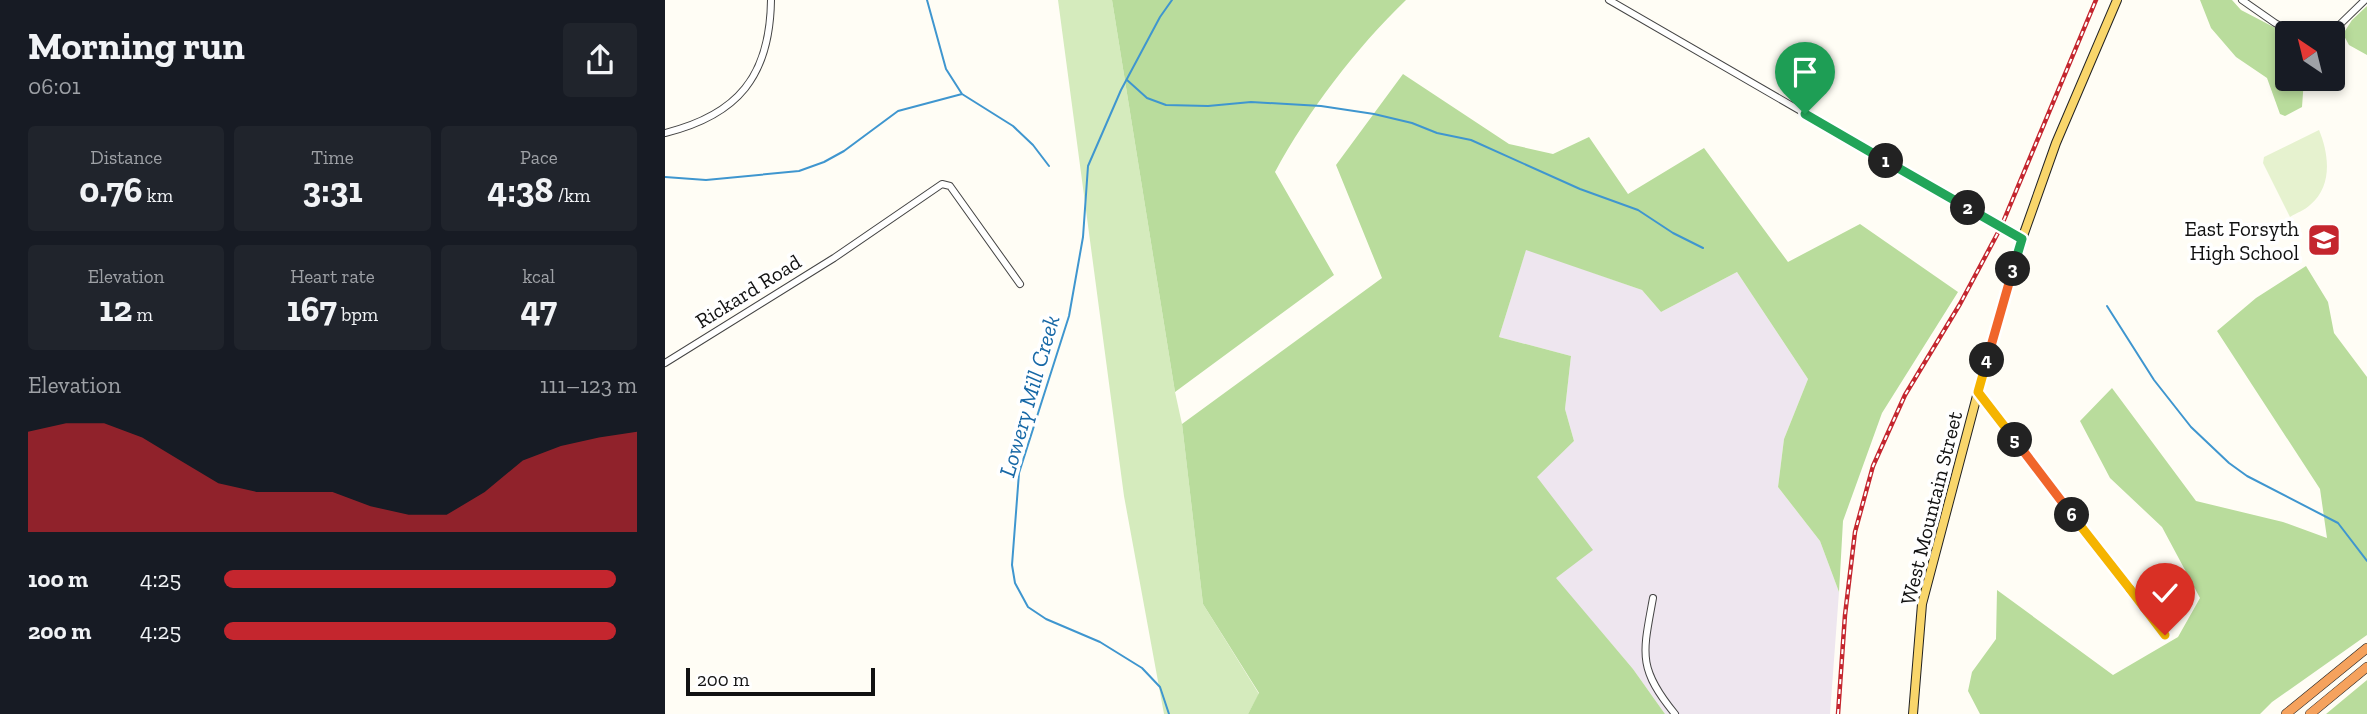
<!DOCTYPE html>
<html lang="en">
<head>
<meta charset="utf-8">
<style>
  :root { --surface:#171b24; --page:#20242c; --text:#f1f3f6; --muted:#9ea1a6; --accent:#c4262e }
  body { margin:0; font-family:"Zilla Slab",serif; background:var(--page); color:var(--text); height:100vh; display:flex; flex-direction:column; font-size:26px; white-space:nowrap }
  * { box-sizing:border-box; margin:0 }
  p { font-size:23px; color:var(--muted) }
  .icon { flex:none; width:38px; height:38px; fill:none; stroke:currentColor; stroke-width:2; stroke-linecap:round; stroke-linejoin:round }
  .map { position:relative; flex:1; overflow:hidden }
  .details { display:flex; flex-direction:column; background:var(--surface); width:665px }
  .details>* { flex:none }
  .needle { width:46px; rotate:325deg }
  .buttons { position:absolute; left:1610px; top:21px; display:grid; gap:14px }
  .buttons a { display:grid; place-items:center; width:70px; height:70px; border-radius:7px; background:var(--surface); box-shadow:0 4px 10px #0003; font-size:35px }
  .scale { position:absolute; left:21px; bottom:18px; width:189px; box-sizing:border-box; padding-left:7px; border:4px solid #111; border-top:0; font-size:19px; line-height:24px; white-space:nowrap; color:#111; -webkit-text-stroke:5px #fff; paint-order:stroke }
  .pin { position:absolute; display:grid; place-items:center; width:60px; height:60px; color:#fff; margin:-72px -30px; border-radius:50% 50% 50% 0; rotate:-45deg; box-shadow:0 0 7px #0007 }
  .pin .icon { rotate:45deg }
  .km { position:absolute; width:35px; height:35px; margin:-18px; border-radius:50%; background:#222; color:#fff; font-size:19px; line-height:35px; text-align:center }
  .round { display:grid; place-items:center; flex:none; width:74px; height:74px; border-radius:7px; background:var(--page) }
  .summary { display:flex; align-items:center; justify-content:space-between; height:119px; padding:0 28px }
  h1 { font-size:38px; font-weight:800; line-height:52px }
  .figures { display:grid; grid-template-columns:repeat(3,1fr); gap:10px; height:119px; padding:7px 28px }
  .figures div { display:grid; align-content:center; border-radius:7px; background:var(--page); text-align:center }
  .figures b { font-size:35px; font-weight:800 }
  .figures small { font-size:19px; font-weight:400 }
  .figures p { font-size:19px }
  .chart { height:196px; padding:14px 28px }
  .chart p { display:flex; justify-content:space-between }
  .chart svg { width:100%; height:126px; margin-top:7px; fill:var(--accent); opacity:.7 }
  ul { padding:0 28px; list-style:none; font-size:23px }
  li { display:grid; grid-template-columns:112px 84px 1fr; align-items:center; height:52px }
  li i { height:18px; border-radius:9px; background:var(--accent) }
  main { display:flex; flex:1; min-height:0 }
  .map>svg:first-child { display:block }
  .industrial { fill:#eee6ef }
  .green { fill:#d5ebbd }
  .forest { fill:#b9dc9c }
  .pitch { fill:#e6f2cf }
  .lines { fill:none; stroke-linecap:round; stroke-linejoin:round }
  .stream { stroke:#3f96cf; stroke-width:2 }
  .minor-casing { stroke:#444; stroke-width:8 }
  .major-casing { stroke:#222; stroke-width:10 }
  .highway-casing { stroke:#222; stroke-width:10 }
  .minor { stroke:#fff; stroke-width:6 }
  .major { stroke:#f9d66b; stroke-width:8 }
  .highway { stroke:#f5a25d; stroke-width:9 }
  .rail-casing { stroke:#c4262e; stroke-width:4.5 }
  .rail { stroke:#fff; stroke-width:2; stroke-dasharray:5; stroke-linecap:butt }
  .split-1-casing { stroke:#fff; stroke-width:14 }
  .split-2-casing { stroke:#fff; stroke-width:14 }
  .split-3-casing { stroke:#fff; stroke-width:14 }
  .split-4-casing { stroke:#fff; stroke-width:14 }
  .split-5-casing { stroke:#fff; stroke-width:14 }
  .split-6-casing { stroke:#fff; stroke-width:14 }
  .split-7-casing { stroke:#fff; stroke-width:14 }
  .split-8-casing { stroke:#fff; stroke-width:14 }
  .split-1 { stroke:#22a559; stroke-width:9 }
  .split-2 { stroke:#22a559; stroke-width:9 }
  .split-3 { stroke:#22a559; stroke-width:9 }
  .split-4 { stroke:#f0652b; stroke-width:9 }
  .split-5 { stroke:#f5b400; stroke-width:9 }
  .split-6 { stroke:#f0652b; stroke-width:9 }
  .split-7 { stroke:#f5b400; stroke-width:9 }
  .split-8 { stroke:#f5b400; stroke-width:9 }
  .labels { text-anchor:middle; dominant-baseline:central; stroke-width:7; stroke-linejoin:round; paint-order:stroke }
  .poi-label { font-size:21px; fill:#111; stroke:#fff; text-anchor:end }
  .street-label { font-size:21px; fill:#111; stroke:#fff }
  .water-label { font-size:23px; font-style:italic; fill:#1768a6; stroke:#fff }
</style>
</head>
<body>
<main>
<section class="details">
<div class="summary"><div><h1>Morning run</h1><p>06:01</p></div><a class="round"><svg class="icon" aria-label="share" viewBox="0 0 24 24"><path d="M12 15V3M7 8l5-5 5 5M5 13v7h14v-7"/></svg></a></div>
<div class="figures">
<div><p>Distance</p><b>0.76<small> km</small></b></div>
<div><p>Time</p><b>3:31</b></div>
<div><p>Pace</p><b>4:38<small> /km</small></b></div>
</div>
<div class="figures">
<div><p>Elevation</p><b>12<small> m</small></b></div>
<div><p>Heart rate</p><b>167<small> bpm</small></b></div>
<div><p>kcal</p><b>47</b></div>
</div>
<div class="chart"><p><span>Elevation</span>111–123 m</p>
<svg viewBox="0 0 160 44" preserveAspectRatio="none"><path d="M0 44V9L10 6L20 6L30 11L40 19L50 27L60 30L70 30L80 30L90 35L100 38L110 38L120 30L130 19L140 14L150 11L160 9V44z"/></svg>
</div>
<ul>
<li><b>100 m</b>4:25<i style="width:95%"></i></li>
<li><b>200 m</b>4:25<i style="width:95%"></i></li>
</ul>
</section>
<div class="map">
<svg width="1702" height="714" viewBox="0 0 1702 714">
  <rect width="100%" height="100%" fill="#fffdf5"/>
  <path class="industrial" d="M861 249 977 290 996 312 1072 272 1143 379 1119 439 1113 487 1155 541 1174 592 1165 714H1000L968 669 890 578 872 476 909 441 900 409 906 356 834 337Z"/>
  <path class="green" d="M393 0H447L510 392 517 424 538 604 594 694 583 714H499L459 496Z"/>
  <path class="forest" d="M447 0H741C691 48 643 111 610 172L669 275 510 392Z
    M1535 0H1567L1576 10 1622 34V79H1639L1637 107 1620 116 1615 114 1602 78 1571 57 1546 28Z
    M1702 6V55L1684 45 1678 34 1687 20Z
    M738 74 844 144 888 154 924 137 963 194 1039 148 1123 262 1195 224 1293 292 1217 413 1178 521 1174 592 1155 541 1113 487 1119 439 1143 379 1072 272 996 312 977 290 861 250 834 337 906 356 900 409 909 441 872 477 928 550 891 578 968 669 1000 714H583L594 693 538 604 517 424 717 278 671 165Z
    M1641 266 1663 302 1669 333 1702 377V635L1607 702 1595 714H1315L1303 691 1307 672 1331 639 1332 590 1448 675 1513 637 1535 598 1497 527 1445 478 1415 421 1447 388 1531 501 1618 522 1662 538 1655 489 1552 331 1591 298Z
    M1702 680V714H1661Z"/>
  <path class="pitch" d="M1654 130C1664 154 1668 186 1645 205 1640 210 1631 213 1625 217L1598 163 1599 157Z"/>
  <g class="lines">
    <path class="stream" d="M262 0 281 69 297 94 348 126 368 145 384 166
      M462 80 482 98 501 105 543 106 586 102 656 106 709 114 747 123 772 133 806 140 915 189 973 210 1008 233 1038 248
      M0 177 41 180 134 171 159 162 179 151 233 111 297 94
      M1442 306 1489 380 1526 427 1564 463 1582 476 1673 523 1702 561
      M504 714 495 687 477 668 435 642 381 619 363 607 350 583 347 565 354 473 404 316 418 237 423 166 456 90 495 17 507 0"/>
    <defs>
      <path id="minor" d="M944 0 1357 239
        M1577 0 1610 23 1628 33
        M1666 33 1700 0
        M0 133C73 115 105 76 106 0
        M0 363 169 258 277 184 285 186 355 284
        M1313 392 1500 635
        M988 598C978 653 972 668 1010 714"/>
      <path id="major" d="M1248 714 1257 604 1313 392 1357 239 1391 143 1452 0"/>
      <path id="highway" d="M1621 714 1702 648
        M1645 714 1702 667"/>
    </defs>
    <use href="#minor" class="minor-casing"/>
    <use href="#major" class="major-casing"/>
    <use href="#highway" class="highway-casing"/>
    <use href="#minor" class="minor"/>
    <use href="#major" class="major"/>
    <use href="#highway" class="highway"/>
    <defs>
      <path id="rail" d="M1173 714 1180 615 1190 532 1208 466 1240 395 1295 304 1336 227 1431 0"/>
    </defs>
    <use href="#rail" class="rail-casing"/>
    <use href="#rail" class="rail"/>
  </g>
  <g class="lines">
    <defs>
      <path id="split-1" d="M1140 114 1221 161"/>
      <path id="split-2" d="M1221 161 1303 208"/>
      <path id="split-3" d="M1303 208 1357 239 1348 269"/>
      <path id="split-4" d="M1322 360 1348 269"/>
      <path id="split-5" d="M1322 360 1313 392 1350 440"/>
      <path id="split-6" d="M1350 440 1407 515"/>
      <path id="split-7" d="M1407 515 1465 589"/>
      <path id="split-8" d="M1465 589 1500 635"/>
    </defs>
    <use href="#split-1" class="split-1-casing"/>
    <use href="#split-2" class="split-2-casing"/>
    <use href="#split-3" class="split-3-casing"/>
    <use href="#split-4" class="split-4-casing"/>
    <use href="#split-5" class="split-5-casing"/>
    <use href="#split-6" class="split-6-casing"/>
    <use href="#split-7" class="split-7-casing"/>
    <use href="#split-8" class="split-8-casing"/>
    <use href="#split-1" class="split-1"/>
    <use href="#split-2" class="split-2"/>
    <use href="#split-3" class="split-3"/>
    <use href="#split-4" class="split-4"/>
    <use href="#split-5" class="split-5"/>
    <use href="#split-6" class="split-6"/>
    <use href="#split-7" class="split-7"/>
    <use href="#split-8" class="split-8"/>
  </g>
  <defs>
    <symbol id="school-square" viewBox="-11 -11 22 22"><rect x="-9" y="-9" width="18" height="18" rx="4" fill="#c4262e" stroke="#fff"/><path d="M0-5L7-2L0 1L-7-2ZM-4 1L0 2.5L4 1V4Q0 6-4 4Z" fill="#fff"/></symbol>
  </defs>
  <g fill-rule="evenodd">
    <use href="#school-square" x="1640" y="221" width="38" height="38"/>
  </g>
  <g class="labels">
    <g class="poi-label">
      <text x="1634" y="228">East Forsyth<tspan x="1634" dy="24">High School</tspan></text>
    </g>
    <g class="street-label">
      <text transform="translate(83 291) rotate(-32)">Rickard Road</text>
      <text transform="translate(1266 508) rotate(-76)">West Mountain Street</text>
    </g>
    <g class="water-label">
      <text transform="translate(364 396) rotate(-74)">Lowery Mill Creek</text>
    </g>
  </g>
</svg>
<div class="buttons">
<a><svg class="needle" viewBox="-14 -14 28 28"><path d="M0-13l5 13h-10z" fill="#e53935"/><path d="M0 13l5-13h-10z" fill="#9ea1a6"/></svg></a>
</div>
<div class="scale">200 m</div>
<div class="pin" style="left:1140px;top:114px;background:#1e9e55"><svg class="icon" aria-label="arrive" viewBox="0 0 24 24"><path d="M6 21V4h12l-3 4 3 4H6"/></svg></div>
<div class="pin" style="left:1500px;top:635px;background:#d93025"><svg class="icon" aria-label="check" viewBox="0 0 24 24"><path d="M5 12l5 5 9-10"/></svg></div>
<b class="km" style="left:1221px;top:161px">1</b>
<b class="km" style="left:1303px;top:208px">2</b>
<b class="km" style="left:1348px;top:269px">3</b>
<b class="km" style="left:1322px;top:360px">4</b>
<b class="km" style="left:1350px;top:440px">5</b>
<b class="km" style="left:1407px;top:515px">6</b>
</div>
</main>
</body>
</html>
